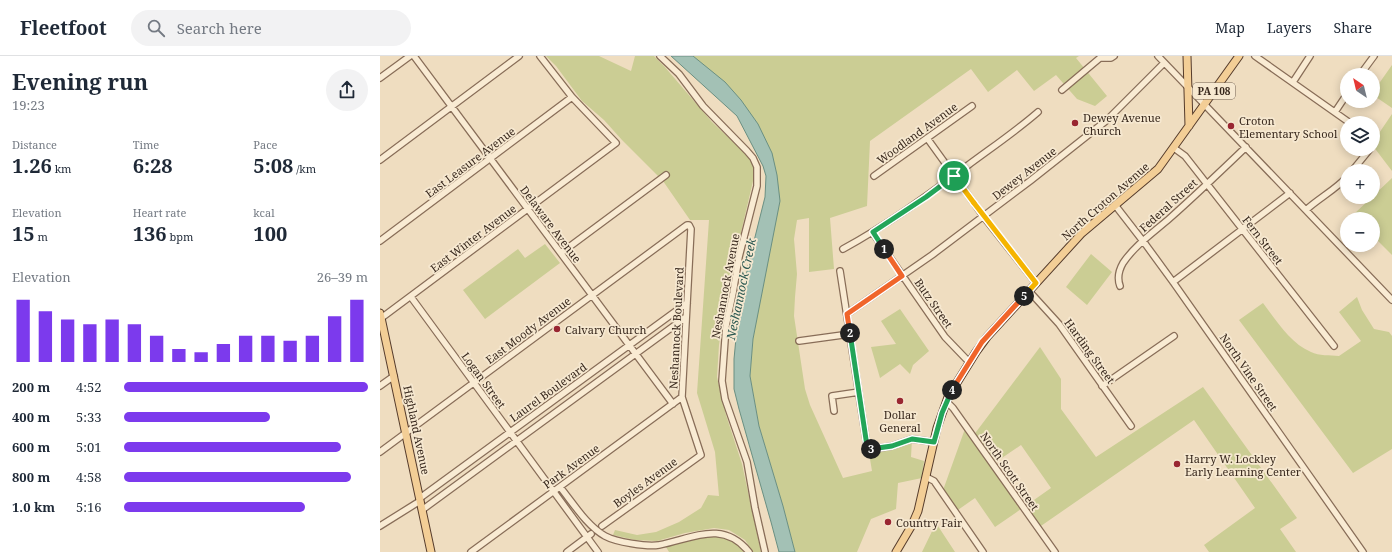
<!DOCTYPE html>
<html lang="en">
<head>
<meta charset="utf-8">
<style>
  :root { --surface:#fff; --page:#f2f2f3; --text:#1f2937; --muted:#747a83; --line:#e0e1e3; --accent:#7c3aed }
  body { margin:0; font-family:"Noto Serif",serif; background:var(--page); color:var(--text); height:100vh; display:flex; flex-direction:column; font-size:15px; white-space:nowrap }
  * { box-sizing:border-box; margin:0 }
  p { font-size:13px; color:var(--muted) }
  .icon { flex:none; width:22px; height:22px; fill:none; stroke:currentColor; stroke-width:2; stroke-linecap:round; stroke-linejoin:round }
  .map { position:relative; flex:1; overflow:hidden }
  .details { display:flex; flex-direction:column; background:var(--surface); width:380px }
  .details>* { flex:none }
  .needle { width:26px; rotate:325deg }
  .tools { position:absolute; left:960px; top:12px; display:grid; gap:8px }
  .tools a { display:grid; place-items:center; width:40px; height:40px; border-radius:50%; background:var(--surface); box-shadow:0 2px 10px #0003; font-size:20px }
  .pin { position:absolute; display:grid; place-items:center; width:34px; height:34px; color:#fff; margin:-17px; border:2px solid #fff; border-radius:50%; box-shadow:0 1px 4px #0007 }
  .km { position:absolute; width:20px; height:20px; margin:-10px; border-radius:50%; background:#222; color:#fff; font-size:11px; line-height:20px; text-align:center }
  .round { display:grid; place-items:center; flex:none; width:42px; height:42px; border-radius:21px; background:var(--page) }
  .headline { display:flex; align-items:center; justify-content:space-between; height:68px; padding:0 12px }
  h1 { font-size:22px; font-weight:700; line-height:30px }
  .figures { display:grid; grid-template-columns:repeat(3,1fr); gap:6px; height:68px; padding:4px 12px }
  .figures div { display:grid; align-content:center }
  .figures b { font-size:20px; font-weight:700 }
  .figures small { font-size:11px; font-weight:400 }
  .figures p { font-size:11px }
  .chart { height:112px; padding:8px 12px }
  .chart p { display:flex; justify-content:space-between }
  .chart svg { width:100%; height:72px; margin-top:4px; stroke:var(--accent); stroke-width:6 }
  ul { padding:0 12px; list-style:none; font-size:13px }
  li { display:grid; grid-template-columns:64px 48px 1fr; align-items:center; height:30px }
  li i { height:10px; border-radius:5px; background:var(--accent) }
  header { display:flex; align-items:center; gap:24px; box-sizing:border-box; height:56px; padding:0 20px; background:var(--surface); border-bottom:1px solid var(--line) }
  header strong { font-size:19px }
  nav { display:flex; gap:22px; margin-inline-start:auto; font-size:14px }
  .search { width:280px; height:36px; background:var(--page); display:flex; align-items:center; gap:10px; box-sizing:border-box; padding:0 14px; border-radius:22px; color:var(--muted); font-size:15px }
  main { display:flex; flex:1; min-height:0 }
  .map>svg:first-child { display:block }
  .green { fill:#cbcd94; fill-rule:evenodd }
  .water { fill:#a3c1b5; stroke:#6a8f82 }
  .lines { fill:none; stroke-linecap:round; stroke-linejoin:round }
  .minor-casing { stroke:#886d58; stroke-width:8 }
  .major-casing { stroke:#563c2c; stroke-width:9 }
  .minor { stroke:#f9ebd3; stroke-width:5.5 }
  .major { stroke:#f3ce96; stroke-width:7 }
  .split-1-casing { stroke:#fff; stroke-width:8 }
  .split-2-casing { stroke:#fff; stroke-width:8 }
  .split-3-casing { stroke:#fff; stroke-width:8 }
  .split-4-casing { stroke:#fff; stroke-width:8 }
  .split-5-casing { stroke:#fff; stroke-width:8 }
  .split-6-casing { stroke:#fff; stroke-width:8 }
  .split-7-casing { stroke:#fff; stroke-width:8 }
  .split-1 { stroke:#22a559; stroke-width:5 }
  .split-2 { stroke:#f0652b; stroke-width:5 }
  .split-3 { stroke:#22a559; stroke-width:5 }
  .split-4 { stroke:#22a559; stroke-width:5 }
  .split-5 { stroke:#f0652b; stroke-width:5 }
  .split-6 { stroke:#f5b400; stroke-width:5 }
  .split-7 { stroke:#f5b400; stroke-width:5 }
  .poi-dot { fill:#992631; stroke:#f6e8d0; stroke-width:1.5 }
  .labels { text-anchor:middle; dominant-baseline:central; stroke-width:3.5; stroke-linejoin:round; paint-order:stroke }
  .shield { fill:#f6e8d0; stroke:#706152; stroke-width:1 }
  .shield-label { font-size:10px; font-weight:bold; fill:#37271c }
  .poi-label { font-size:11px; fill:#37271c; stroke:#f6e8d0; text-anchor:start }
  .street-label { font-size:11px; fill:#37271c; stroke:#f6e8d0 }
  .water-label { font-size:12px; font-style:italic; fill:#2b5851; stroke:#f6e8d0 }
</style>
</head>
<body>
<header>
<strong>Fleetfoot</strong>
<div class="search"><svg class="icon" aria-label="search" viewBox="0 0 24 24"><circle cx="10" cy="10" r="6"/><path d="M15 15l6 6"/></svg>Search here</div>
<nav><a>Map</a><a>Layers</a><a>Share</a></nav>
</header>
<main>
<section class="details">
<div class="headline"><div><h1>Evening run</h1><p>19:23</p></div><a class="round"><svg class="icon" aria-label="share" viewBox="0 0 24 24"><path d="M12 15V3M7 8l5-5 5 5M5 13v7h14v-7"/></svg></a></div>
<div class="figures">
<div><p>Distance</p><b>1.26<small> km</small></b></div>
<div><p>Time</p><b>6:28</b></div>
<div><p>Pace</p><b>5:08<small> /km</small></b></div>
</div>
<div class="figures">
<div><p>Elevation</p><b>15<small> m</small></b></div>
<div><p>Heart rate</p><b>136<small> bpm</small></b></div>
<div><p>kcal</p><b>100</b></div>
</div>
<div class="chart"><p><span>Elevation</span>26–39 m</p>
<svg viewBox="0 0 160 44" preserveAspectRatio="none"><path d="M5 44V6M15 44V13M25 44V18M35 44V21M45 44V18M55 44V21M65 44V28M75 44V36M85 44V38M95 44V33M105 44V28M115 44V28M125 44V31M135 44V28M145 44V16M155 44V6"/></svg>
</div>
<ul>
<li><b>200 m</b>4:52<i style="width:100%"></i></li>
<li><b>400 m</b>5:33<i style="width:60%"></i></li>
<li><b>600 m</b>5:01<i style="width:89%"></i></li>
<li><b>800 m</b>4:58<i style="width:93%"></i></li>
<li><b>1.0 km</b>5:16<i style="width:74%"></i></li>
</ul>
</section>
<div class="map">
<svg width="1012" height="496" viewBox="0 0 1012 496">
  <rect width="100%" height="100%" fill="#efddc0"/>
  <path class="green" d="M166 0H219L251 15 255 0H274L284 10 332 66 369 101 374 112 373 125 353 211 344 257 339 289 337 321 346 359 362 408 381 496H373L365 484 349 474 334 472 305 477 277 485 255 484 233 479 235 474 257 479 276 476 299 466 321 452 328 439 339 440 335 396 317 337 329 164H310L283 125 242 84 224 64 202 45 176 10Z
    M313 0H699L696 2 727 40 715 50 697 43 676 19 654 35 637 14 608 36 591 13 490 85 487 150 450 162 454 213 429 216V162L417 164 414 183 417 218 415 241 414 260 425 333 430 349 463 422 492 415 488 391 490 393 532 383 531 401 544 405 542 422 518 427 516 453 491 463 477 496H415L403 450 379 370 370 320 373 283 384 220 392 97Z
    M1012 9V52L993 39V36Z
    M1012 58V115L993 90V86Z
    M1012 122V199L993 180V163H977L973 159Z
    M165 188 180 207 105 263 83 234 138 193 145 202Z
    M711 198 732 216 707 249 686 231Z
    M977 241 982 254 994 273 1009 276 1012 280V393L973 417 859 264 883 247C896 264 910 287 931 296 939 300 950 299 959 300L981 285 959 256Z
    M520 253 549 295 533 309 530 318 520 308 500 322 491 291 516 288 501 265Z
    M660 291 681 323V353L716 401 823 331 917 462 900 473 916 496H829L824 489 875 452 814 364 658 472 644 451 615 471 595 442 575 456 562 437 586 370 593 380ZM641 389 671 432 644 451 613 408Z
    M556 467 575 496H542Z
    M326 480C341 480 355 483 364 496H289L286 491Z"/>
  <path class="water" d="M291 0H313L345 26 361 44 378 68 392 97 397 119 400 145 373 283 370 320 379 370 403 450 415 496H399L391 466 359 353 354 333V303L358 261 369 205 385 141 386 120 383 110 357 60Z"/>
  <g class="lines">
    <defs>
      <path id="minor" d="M34 0 293 348
        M280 0 299 18 323 50 367 95 373 102 377 111V130L359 201 353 237 346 270 342 325 345 343 367 406 375 452 385 496
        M778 0 1012 244
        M875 0 970 67
        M980 19 994 0
        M0 22 30 0
        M913 26 930 0
        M682 34 720 2H731L734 0
        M955 56 967 38
        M547 82 604 161 656 227
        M794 92 805 100 954 290
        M0 104 139 0
        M972 115 990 93
        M494 120 592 50
        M735 149 766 189 793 226 983 496
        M926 154C939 142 955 134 967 121
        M493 177 565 281 589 306
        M0 185 192 41
        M463 193C507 169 547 140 587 110 611 92 635 76 658 56
        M181 197 286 119
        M460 215 487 390 493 393 512 390 532 383 554 386
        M793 226 910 137
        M740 230C737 222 739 214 743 207 755 189 774 176 790 162 816 139 841 115 866 91
        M649 235 679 268 751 370
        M31 241 218 496
        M467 258 552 199 650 125 727 64 784 7
        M0 263 236 87 192 41 160 0
        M419 285 470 278
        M0 330 14 320
        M722 330 794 280
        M567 346 573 352 675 496
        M454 355 452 340 479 336
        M0 396 307 169H309L311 173 302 341 321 399 222 470
        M546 421 554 425 603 496
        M180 431C193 447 207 470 225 480 236 486 267 491 279 489 312 483 342 463 369 496
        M40 442 307 247
        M42 454 306 261
        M0 470 40 445
        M91 496 302 341
        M187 496 211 478"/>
      <path id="major" d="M807 0 809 70
        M0 257 51 496
        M516 496 532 469 538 455 557 372 568 341 596 296 607 281 702 177 778 113 859 0"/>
    </defs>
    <use href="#minor" class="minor-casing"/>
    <use href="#major" class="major-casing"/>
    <use href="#minor" class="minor"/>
    <use href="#major" class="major"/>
  </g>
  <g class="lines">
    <defs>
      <path id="split-1" d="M504 193 493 176 546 141 574 120"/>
      <path id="split-2" d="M470 277 467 258 522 220 504 193"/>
      <path id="split-3" d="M470 277 487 390 491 393"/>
      <path id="split-4" d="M491 393 512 390 532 383 554 386 562 357 572 334"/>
      <path id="split-5" d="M572 334 602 286 644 240"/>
      <path id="split-6" d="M594 147 656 227 644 240"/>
      <path id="split-7" d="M574 120 594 147"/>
    </defs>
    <use href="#split-1" class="split-1-casing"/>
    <use href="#split-2" class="split-2-casing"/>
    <use href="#split-3" class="split-3-casing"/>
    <use href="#split-4" class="split-4-casing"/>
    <use href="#split-5" class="split-5-casing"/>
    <use href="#split-6" class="split-6-casing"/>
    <use href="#split-7" class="split-7-casing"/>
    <use href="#split-1" class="split-1"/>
    <use href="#split-2" class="split-2"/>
    <use href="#split-3" class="split-3"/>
    <use href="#split-4" class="split-4"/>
    <use href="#split-5" class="split-5"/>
    <use href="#split-6" class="split-6"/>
    <use href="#split-7" class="split-7"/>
  </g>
  <g class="poi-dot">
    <circle cx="695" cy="67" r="4"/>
    <circle cx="851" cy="70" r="4"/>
    <circle cx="177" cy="273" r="4"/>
    <circle cx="520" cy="345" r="4"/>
    <circle cx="797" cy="408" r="4"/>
    <circle cx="508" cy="466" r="4"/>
  </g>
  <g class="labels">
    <rect class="shield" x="813" y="27" width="42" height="16" rx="3"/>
    <g class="shield-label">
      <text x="834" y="35">PA 108</text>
    </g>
    <g class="poi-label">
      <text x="703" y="61">Dewey Avenue<tspan x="703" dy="13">Church</tspan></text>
      <text x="859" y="64">Croton<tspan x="859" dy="13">Elementary School</tspan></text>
      <text x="185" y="273">Calvary Church</text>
      <text x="520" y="358" text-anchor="middle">Dollar<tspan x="520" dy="13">General</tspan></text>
      <text x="805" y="402">Harry W. Lockley<tspan x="805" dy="13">Early Learning Center</tspan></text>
      <text x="516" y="466">Country Fair</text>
    </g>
    <g class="street-label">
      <text transform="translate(537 77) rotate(-36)">Woodland Avenue</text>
      <text transform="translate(90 106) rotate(-37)">East Leasure Avenue</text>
      <text transform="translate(644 117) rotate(-38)">Dewey Avenue</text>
      <text transform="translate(725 145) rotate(-41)">North Croton Avenue</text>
      <text transform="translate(788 149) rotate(-42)">Federal Street</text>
      <text transform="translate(171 168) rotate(53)">Delaware Avenue</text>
      <text transform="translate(93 182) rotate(-37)">East Winter Avenue</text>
      <text transform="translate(883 184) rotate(52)">Fern Street</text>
      <text transform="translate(345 230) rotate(-79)">Neshannock Avenue</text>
      <text transform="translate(554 247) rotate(55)">Butz Street</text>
      <text transform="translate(296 272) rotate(-87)">Neshannock Boulevard</text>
      <text transform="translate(148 274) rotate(-37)">East Moody Avenue</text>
      <text transform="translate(710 295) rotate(54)">Harding Street</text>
      <text transform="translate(869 316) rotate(55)">North Vine Street</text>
      <text transform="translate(104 324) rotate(54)">Logan Street</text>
      <text transform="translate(168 336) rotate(-36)">Laurel Boulevard</text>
      <text transform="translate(37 374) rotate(78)">Highland Avenue</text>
      <text transform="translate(191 410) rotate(-36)">Park Avenue</text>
      <text transform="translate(630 415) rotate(55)">North Scott Street</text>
      <text transform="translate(265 426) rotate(-36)">Boyles Avenue</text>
    </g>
    <g class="water-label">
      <text transform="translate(361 233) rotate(-78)">Neshannock Creek</text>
    </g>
  </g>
</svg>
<div class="tools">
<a><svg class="needle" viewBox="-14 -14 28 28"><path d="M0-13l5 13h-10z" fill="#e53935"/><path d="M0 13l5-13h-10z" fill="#747a83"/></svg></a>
<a><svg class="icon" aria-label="layers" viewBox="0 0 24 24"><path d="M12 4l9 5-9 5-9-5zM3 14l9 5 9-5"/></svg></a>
<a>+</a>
<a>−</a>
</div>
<div class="pin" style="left:574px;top:120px;background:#1e9e55"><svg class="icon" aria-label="arrive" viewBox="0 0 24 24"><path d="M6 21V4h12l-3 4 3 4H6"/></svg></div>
<b class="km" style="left:504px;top:193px">1</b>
<b class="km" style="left:470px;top:277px">2</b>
<b class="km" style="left:491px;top:393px">3</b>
<b class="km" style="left:572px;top:334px">4</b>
<b class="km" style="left:644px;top:240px">5</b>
</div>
</main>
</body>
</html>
